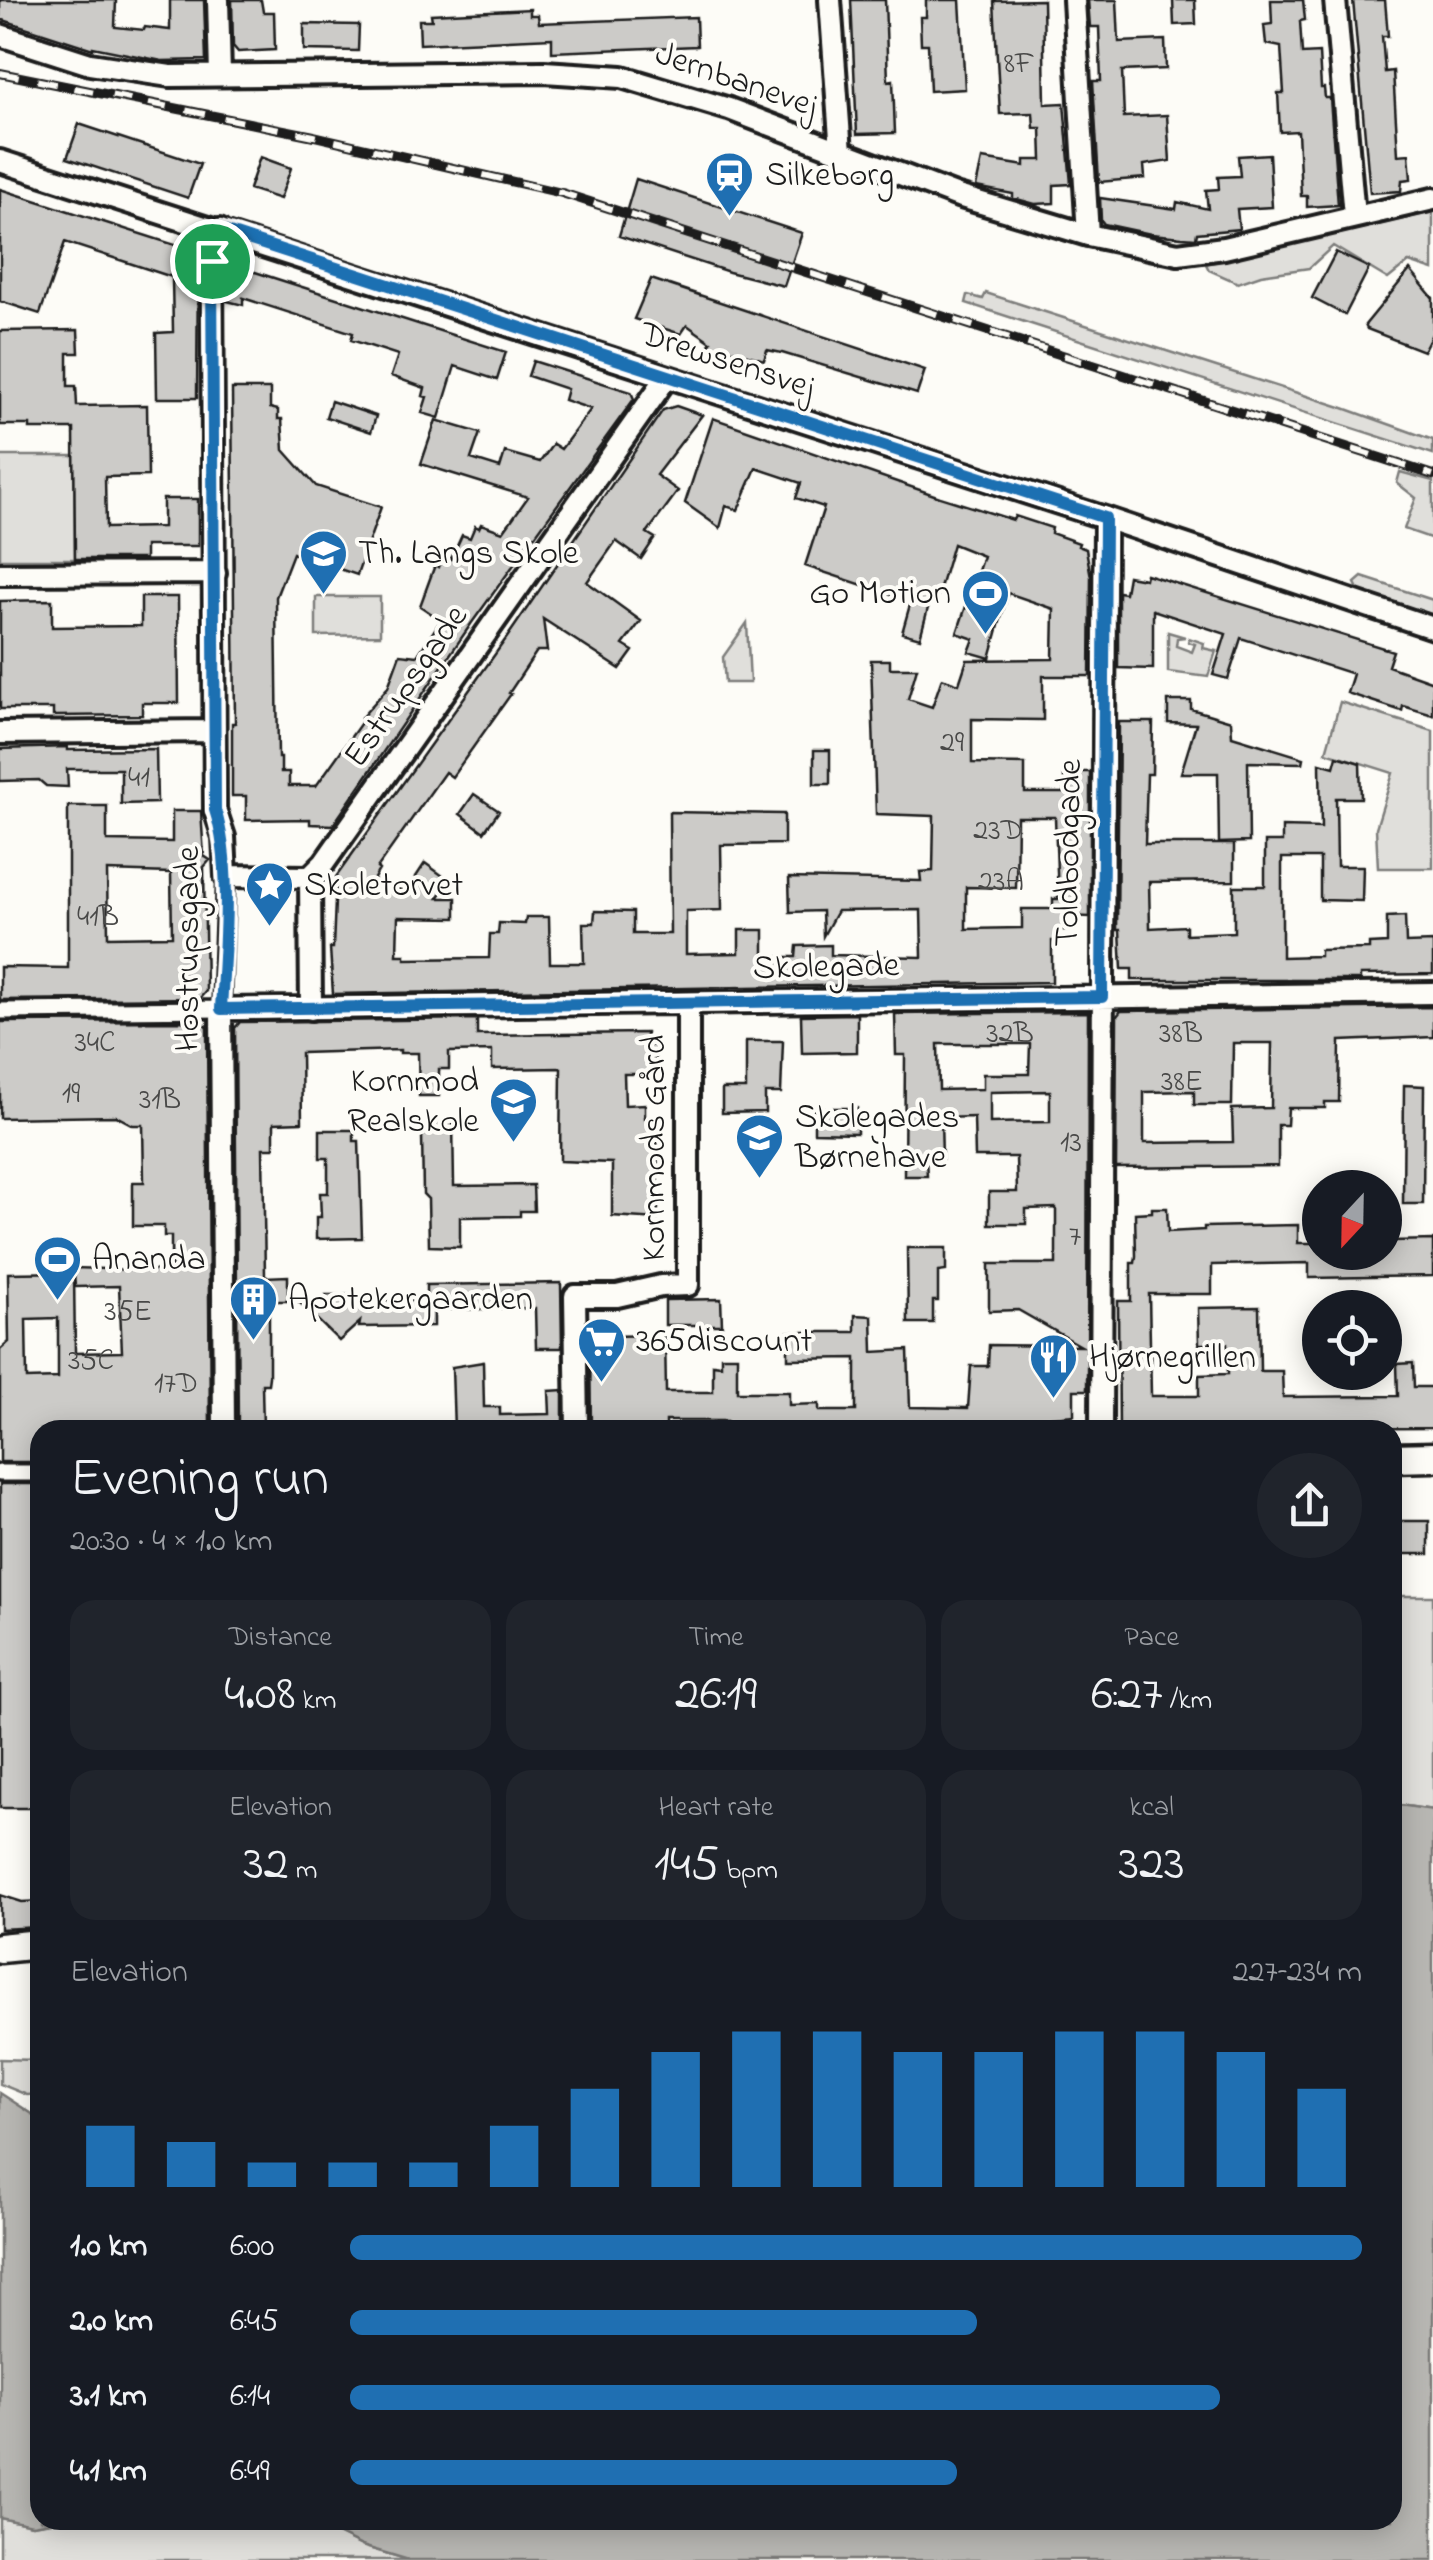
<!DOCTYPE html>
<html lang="en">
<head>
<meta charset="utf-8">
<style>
  :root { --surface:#171b24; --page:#20242c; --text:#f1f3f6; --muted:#9ea1a6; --accent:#1f6fb2 }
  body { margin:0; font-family:"Indie Flower",sans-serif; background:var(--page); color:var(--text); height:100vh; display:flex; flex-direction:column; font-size:38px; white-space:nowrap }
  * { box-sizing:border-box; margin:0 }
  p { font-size:32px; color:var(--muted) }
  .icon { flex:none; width:55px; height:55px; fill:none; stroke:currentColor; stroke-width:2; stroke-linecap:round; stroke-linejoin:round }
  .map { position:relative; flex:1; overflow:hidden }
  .drawer { position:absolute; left:30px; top:1420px; width:1372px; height:1110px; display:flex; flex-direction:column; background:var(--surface); border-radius:30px; box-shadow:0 5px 25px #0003 }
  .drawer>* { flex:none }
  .needle { width:65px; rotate:202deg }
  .controls { position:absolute; left:1302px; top:1170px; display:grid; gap:20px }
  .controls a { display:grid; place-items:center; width:100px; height:100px; border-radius:50%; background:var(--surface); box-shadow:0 5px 25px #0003; font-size:50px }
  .pin { position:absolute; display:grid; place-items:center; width:85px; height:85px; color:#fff; margin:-42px; border:5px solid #fff; border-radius:50%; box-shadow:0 2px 10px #0007 }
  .round { display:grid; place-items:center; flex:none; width:105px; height:105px; border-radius:52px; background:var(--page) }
  .summary { display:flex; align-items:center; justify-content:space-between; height:170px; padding:0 40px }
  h1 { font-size:55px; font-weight:600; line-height:75px }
  .metrics { display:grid; grid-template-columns:repeat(3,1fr); gap:15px; height:170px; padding:10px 40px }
  .metrics div { display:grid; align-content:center; border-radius:25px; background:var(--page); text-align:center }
  .metrics b { font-size:50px; font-weight:600 }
  .metrics small { font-size:28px; font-weight:400 }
  .metrics p { font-size:28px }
  .chart { height:280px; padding:20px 40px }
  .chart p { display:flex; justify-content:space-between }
  .chart svg { width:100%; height:180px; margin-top:10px; stroke:var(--accent); stroke-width:6 }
  ul { padding:0 40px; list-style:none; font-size:32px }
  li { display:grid; grid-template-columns:160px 120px 1fr; align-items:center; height:75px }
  li i { height:25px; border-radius:12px; background:var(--accent) }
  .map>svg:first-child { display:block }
  .green { fill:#e0dfdb; stroke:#7e7e7c; stroke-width:2.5 }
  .water { fill:#b7b6b2; stroke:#797876; stroke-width:2.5 }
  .building { fill:#cccbc8; stroke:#1c1c1c; stroke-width:2.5; fill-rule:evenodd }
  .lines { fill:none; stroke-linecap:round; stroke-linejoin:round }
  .pedestrian-casing { stroke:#1c1c1c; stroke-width:22 }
  .minor-casing { stroke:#1c1c1c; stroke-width:28 }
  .tertiary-casing { stroke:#1c1c1c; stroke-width:35 }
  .pedestrian { stroke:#fdfcf7; stroke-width:15 }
  .minor { stroke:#fdfcf7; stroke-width:20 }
  .tertiary { stroke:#fdfcf7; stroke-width:28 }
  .rail-casing { stroke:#1c1c1c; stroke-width:10 }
  .rail { stroke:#fdfcf7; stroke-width:6; stroke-dasharray:19; stroke-linecap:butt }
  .route-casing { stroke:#fff; stroke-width:20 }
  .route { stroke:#1f6fb2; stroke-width:12 }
  .labels { text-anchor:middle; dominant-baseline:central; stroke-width:8; stroke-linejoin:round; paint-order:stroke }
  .number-label { font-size:30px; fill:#484847 }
  .street-label { font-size:35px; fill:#1c1c1c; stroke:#fdfcf7 }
  .poi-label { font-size:35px; fill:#1c1c1c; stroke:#fdfcf7; text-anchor:start }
</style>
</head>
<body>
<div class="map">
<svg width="1433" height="2560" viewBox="0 0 1433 2560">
  <rect width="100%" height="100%" fill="#fdfcf7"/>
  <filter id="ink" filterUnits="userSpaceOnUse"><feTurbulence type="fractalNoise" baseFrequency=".01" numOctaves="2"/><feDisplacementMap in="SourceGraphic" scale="20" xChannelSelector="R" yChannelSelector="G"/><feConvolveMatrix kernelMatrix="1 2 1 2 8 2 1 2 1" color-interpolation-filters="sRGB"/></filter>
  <g filter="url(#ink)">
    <path class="green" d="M1433 212V270L1409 262 1388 279 1333 246 1309 268 1261 275 1238 283 1209 270 1206 264Z
      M986 293 1341 407 1433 440V454L966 303 968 295 983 299Z
      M0 456H74L75 559H0Z
      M1400 472 1433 481V539L1404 529 1416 498 1397 483Z
      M1362 577 1433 600V615L1359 591 1355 583Z
      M316 597H380V635L316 636Z
      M747 623 750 683H725L723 657Z
      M1168 632 1185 637 1177 638 1176 646 1192 652 1195 644 1188 642 1189 638 1204 643 1203 648 1216 651 1208 677 1168 672Z
      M1340 702 1433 731V868H1378L1376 828 1393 773 1326 752Z
      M1393 1596H1433V1810L1393 1804Z
      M40 2057V2094L27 2095 0 2084V2059L35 2060Z
      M0 2518 32 2525 63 2520H309L362 2546 409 2560H0Z"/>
    <path class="water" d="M1393 1804 1433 1810V2560H409L362 2546 309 2520H1392Z
      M0 2093 40 2119V2520H63L32 2525 0 2518Z"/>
    <path class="building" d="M0 0H116L115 27 144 30 145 27 170 30V0H204L206 60 162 61 93 47V49L0 19Z
      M232 0H261L263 12H274L275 50 238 52 233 46Z
      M851 0H885L888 81 893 80 895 133 857 134Z
      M926 0H960L965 89 930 91 928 44H921L920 17H926Z
      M1043 0 1045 104 1064 103 1071 184 1054 185V203L1035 204 1013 198V194L976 187 982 159 1025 166V160H1042L1041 128H1034L1033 113 1000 114 994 1Z
      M1088 0H1117L1119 42 1165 40 1166 69 1122 71 1124 117 1167 115 1170 161 1144 165 1145 178 1099 182 1093 81H1101L1099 27H1090Z
      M1173 0H1195L1196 24 1174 25Z
      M1271 0H1303L1305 20 1300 21 1302 54 1319 53 1321 88H1324L1325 98H1330L1338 205 1307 207V196H1301L1298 131 1280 132 1278 93H1284L1281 47 1266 44 1264 25 1272 24Z
      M1353 0H1385L1388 36H1382L1385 72 1393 71 1398 155 1409 154 1411 179 1402 180 1401 191 1370 193Z
      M530 9V15H538L539 23 696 17 697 46 552 52V38L420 44 419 20H432L431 14Z
      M304 24 359 25 358 51 304 50Z
      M79 124 200 164 188 198 67 158Z
      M1269 154 1272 207 1237 209 1239 229 1197 233 1196 238 1182 237 1151 234 1104 224 1101 220 1100 198 1176 209 1177 202 1208 209 1206 190 1219 189 1218 177 1240 176 1238 156Z
      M260 157 291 168 280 199 249 189Z
      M636 179 802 233 784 286 729 272 619 236Z
      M0 189 194 251 198 257 197 398H157L156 333 173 332 172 277 65 242 40 314 0 301Z
      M1336 252 1369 268 1345 315 1312 298Z
      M233 265 506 352 497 380 455 366 439 418 422 413 427 397 423 396 425 388 391 376 398 355 351 340 353 333 243 298V305L227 301 226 270Z
      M1410 270 1433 298V332L1423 351 1367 329 1365 325Z
      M651 279 925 370 917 394 782 353 767 350 764 360 728 349 726 356 706 349 711 342 687 325 681 334 634 319Z
      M78 330 79 353H68V386H76L77 406 147 405 148 476 105 477 106 528 163 527V499H198V546H145V559H75L74 429H30V425H0V331Z
      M533 361 631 392 634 399 471 624 333 825 310 824V819L246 820V796H232V723H235L232 389H270V408L278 410V419H282L284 450 316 486 381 507 357 575 293 553 276 597 278 758H281V772H289V786H316L363 720 361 718 388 687 400 654 417 656 441 620 420 606 435 565 438 567 443 555 451 559 462 535 470 538 475 526 479 528 481 524 503 532 528 497 421 464 436 420 480 433 471 459 500 468 505 452 540 462 553 444 561 449 591 409 564 400 567 389 528 376Z
      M331 401 376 416 371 432 326 417Z
      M676 406 702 415 656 475 678 491 647 533 655 538 641 559 616 541 587 582 641 621 623 645 633 651 620 669 543 619 547 651H537L509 693 511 694 452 777 445 772 377 868 379 870 373 880 406 892 425 863 450 881 438 898H456V918L398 917 397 955H405V959L489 958 490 934H498L499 923 525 924 526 917H549L550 963H584L583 923H594L595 911 633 912V934H670L669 812 784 814V844L721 845 722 910 686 911V954L739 953V930H764V957H796L797 946 831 945V955L922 957 921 910 837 911 823 936 822 911 790 912 789 878 921 881 920 872 933 871 934 816 876 814 871 660H890V668H917L908 699 932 707 942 678 959 684 967 660 1053 659 1054 609 1008 593 990 658 969 652 974 639 957 633 983 556 953 544 938 595 932 593 920 638 902 633 911 601 805 566 824 507 796 498 801 483 756 468 738 510 726 506 720 528 685 503 713 418 940 497 1013 520 1015 516 1052 528 1051 533 1079 543 1078 546 1086 549 1091 577 1090 676H1043V720L972 719V763L1025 764V793H1064V772H1090V917L1068 916 1067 930H1056V941H1052V982L333 994 330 948H333L336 877 508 636 663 410ZM1017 817H1055L1058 899H1053V909H1022V928L966 929V887L1016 888Z
      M1146 574 1393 651 1388 666 1433 682V715L1403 706 1402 711 1347 693 1353 674 1241 638 1228 679 1213 675 1226 634 1153 610V669L1118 668V592L1125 593 1128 576 1145 579Z
      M141 597H178L179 703H142V715L53 716V709H0V601L52 600V627L141 626Z
      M1168 701H1191V709L1231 721 1232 736 1304 758 1303 763 1248 762 1249 842 1219 843 1218 773H1181L1196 724 1168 723Z
      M1119 722H1153L1152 774H1147L1145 844H1234V881L1149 882 1150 928 1186 926V934L1234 932V886H1265V842H1282V827L1321 828 1320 763 1334 767 1337 756 1360 763 1361 798H1336L1337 866H1363L1362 901 1320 900V858H1282V957L1320 956V950L1369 949V944L1387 943V917L1405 916 1406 943 1433 942V974L1360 975V980H1132V969H1122L1120 930H1117Z
      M67 747V750L156 749 157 803 121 804V769H67L68 787 46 786 39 780 0 781V749Z
      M814 750H830V784H814Z
      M474 794 499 811 484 832 460 814Z
      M68 806H107V841L172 842V811H201L204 856 210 860 204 867 206 991 200 998 0 1000V967L68 968ZM107 871 171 873 172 936 108 937Z
      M1433 1007V1037L1340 1041 1339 1102H1325V1108H1288L1287 1125H1278V1166L1116 1168 1117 1016 1121 1011ZM1233 1043H1272L1271 1108 1232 1109 1233 1142 1144 1143V1092L1194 1091V1105H1232Z
      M1088 1012 1087 1390H1074V1415L1020 1420V1428L1015 1430H731L727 1421H666V1430H591L590 1341H607V1336L665 1335 666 1392H713V1364L721 1365V1356H737V1392H789V1405L819 1404V1411H856V1358L788 1359V1332H855V1315L872 1316 873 1352 908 1350 910 1407 968 1408 971 1366H988L989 1345 1081 1346 1018 1310 989 1311V1264H1056V1208L1026 1209V1224H989V1192H1017L1016 1157H975L974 1117 941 1118 942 1159H926L927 1176H904L905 1055H896L895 1014ZM938 1044H1030L1029 1074H983V1089L939 1090ZM1050 1091V1122L990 1123V1092Z
      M857 1014V1052L802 1053 801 1015Z
      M477 1019V1035L646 1033V1045H656L654 1074H624L625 1105 645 1104V1118H657L658 1219 612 1216V1163L560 1161 561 1068 492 1069V1051L449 1052V1069H439V1096H419L418 1053H400V1050L301 1053 302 1122 274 1123V1148H263L265 1277 288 1276V1301H269V1377L268 1384H262L263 1430H238L235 1028 240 1022Z
      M180 1021 203 1022 207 1027 210 1430H40V1462H0V1350L9 1342 8 1273 74 1272V1268L171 1271V1236H164V1226H133V1182H144L143 1125H133L116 1116 0 1118V1022ZM74 1273 75 1287 119 1286 122 1352 75 1353ZM58 1318V1378L27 1379 26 1319Z
      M746 1041H783L781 1093H765V1112L722 1113V1089H746Z
      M1404 1085 1424 1086 1423 1204H1403Z
      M814 1108H857V1133L814 1132Z
      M453 1120 454 1186 533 1185 534 1211H520V1216L460 1217V1247L429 1246 428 1199 423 1194 422 1134H427V1121Z
      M320 1130H354V1141H359L362 1238 316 1239V1217H321L320 1193H328V1158H320Z
      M1152 1208H1167L1168 1232 1204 1230V1227L1298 1225V1243H1320V1252H1385V1247L1392 1246V1241L1433 1240V1276L1309 1278V1263L1212 1265V1294H1149L1151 1396H1199V1375L1228 1374 1227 1344H1199L1198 1308 1259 1307 1260 1371H1282L1283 1397 1398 1396 1397 1364 1413 1363 1414 1387H1433V1428L1119 1430 1118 1301H1131V1263H1135L1136 1256 1135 1213 1152 1212Z
      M907 1248H946V1271L938 1272V1301H933V1323H908Z
      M561 1283 562 1348H536L535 1308 434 1310V1326L359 1327 360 1322 339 1341 298 1301H326V1295H354V1301L426 1300V1285Z
      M721 1299 722 1325H665V1300Z
      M483 1362 484 1407H500V1415L550 1414 549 1391 563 1390V1430H454L452 1367Z
      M0 1484H40V1808H0Z
      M1395 1521H1429V1554H1395Z
      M0 1895 22 1902 40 1901V1927L0 1929Z"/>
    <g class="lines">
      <defs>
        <path id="pedestrian" d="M0 1011 221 1009 226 876
          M0 1473H40"/>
        <path id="minor" d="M218 0 220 75
          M830 0 841 152
          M1074 0 1088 235
          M1335 0 1354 216
          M0 35 90 64 170 76 544 72 622 77 729 109 958 196 1088 235 1178 254 1224 248 1433 199
          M0 161 1105 518 1433 628
          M219 230 212 247V261L215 810 224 837 226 876 310 877
          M0 574 215 573
          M0 733 214 731
          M311 1009 310 877 324 863 667 377
          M224 1430 221 1009 1433 993
          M577 1430 575 1296H617L661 1286 688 1285V1003
          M1101 1430 1105 518"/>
        <path id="tertiary" d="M1392 1458 1433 1457
          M0 1948 40 1944"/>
      </defs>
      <use href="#pedestrian" class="pedestrian-casing"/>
      <use href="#minor" class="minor-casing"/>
      <use href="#tertiary" class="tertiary-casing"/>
      <use href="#pedestrian" class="pedestrian"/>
      <use href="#minor" class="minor"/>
      <use href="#tertiary" class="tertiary"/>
      <defs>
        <path id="rail" d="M0 73 314 136 562 193 1433 475"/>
      </defs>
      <use href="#rail" class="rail-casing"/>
      <use href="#rail" class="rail"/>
    </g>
  </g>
  <g class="lines" filter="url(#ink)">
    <defs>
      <path id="route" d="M220 230 1105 518 1102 997 221 1009C224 950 233 865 215 810L212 261V246Z"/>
    </defs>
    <use href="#route" class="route-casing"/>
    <use href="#route" class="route"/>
  </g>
  <defs>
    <symbol id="station-pin" viewBox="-11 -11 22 30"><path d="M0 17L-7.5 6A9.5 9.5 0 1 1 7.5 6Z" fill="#1f6fb2" stroke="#fdfcf7"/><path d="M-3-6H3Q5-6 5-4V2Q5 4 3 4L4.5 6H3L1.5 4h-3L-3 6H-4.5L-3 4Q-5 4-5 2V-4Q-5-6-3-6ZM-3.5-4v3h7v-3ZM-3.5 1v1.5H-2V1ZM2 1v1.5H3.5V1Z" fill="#fff"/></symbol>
    <symbol id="school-pin" viewBox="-11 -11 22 30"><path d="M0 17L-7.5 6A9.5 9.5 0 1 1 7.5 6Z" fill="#1f6fb2" stroke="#fdfcf7"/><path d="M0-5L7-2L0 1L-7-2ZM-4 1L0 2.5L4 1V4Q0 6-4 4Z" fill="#fff"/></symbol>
    <symbol id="stadium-pin" viewBox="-11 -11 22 30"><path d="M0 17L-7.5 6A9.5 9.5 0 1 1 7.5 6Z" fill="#1f6fb2" stroke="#fdfcf7"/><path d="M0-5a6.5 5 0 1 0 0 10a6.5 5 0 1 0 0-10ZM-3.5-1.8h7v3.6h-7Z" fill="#fff"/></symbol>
    <symbol id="sight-pin" viewBox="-11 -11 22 30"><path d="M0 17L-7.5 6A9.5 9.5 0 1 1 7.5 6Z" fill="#1f6fb2" stroke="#fdfcf7"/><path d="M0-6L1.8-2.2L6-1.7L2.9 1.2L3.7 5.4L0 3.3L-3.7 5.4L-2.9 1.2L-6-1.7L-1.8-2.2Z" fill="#fff"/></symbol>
    <symbol id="building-pin" viewBox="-11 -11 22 30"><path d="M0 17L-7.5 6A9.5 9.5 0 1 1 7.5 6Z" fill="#1f6fb2" stroke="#fdfcf7"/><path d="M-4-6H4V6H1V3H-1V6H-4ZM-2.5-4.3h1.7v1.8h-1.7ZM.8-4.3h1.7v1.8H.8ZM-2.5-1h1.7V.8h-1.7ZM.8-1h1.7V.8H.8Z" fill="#fff"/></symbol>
    <symbol id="supermarket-pin" viewBox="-11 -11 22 30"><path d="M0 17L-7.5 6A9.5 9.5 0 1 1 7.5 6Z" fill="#1f6fb2" stroke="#fdfcf7"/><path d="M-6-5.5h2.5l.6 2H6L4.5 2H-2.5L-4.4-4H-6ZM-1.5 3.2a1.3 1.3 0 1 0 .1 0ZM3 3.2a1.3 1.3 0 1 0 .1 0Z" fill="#fff"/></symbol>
    <symbol id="restaurant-pin" viewBox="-11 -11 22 30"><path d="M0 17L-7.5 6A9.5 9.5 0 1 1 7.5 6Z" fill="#1f6fb2" stroke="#fdfcf7"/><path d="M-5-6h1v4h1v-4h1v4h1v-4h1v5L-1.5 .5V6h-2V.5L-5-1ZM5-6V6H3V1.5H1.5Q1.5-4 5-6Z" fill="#fff"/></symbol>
  </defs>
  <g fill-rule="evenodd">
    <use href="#station-pin" x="702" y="148" width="55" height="75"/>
    <use href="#school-pin" x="296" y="526" width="55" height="75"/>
    <use href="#stadium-pin" x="958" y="566" width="55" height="75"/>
    <use href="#sight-pin" x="242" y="858" width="55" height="75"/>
    <use href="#school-pin" x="486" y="1074" width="55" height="75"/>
    <use href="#school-pin" x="732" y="1110" width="55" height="75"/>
    <use href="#stadium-pin" x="30" y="1232" width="55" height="75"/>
    <use href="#building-pin" x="226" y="1272" width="55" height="75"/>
    <use href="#supermarket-pin" x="574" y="1314" width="55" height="75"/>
    <use href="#restaurant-pin" x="1026" y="1330" width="55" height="75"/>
  </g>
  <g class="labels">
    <g class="number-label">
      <text x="1019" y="65">8F</text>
      <text x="952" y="744">29</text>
      <text x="139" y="779">41</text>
      <text x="998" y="832">23D</text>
      <text x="1001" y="883">23A</text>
      <text x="98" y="918">41B</text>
      <text x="1010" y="1035">32B</text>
      <text x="1181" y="1035">38B</text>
      <text x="95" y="1044">34C</text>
      <text x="1182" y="1083">38E</text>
      <text x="71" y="1095">19</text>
      <text x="160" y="1101">31B</text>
      <text x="1071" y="1144">13</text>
      <text x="1075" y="1238">7</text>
      <text x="128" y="1313">35E</text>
      <text x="91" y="1362">35C</text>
      <text x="176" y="1385">17D</text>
    </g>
    <g class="street-label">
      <text transform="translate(736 81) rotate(19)">Jernbanevej</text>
      <text transform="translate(727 362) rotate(18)">Drewsensvej</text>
      <text transform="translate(407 687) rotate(-55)">Estrupsgade</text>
      <text transform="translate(1070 853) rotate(-89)">Toldbodgade</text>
      <text transform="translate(189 949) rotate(-90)">Hostrupsgade</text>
      <text transform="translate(826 968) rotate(-1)">Skolegade</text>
      <text transform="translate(655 1148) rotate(-90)">Kornmods Gård</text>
    </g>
    <g class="poi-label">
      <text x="765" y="176">Silkeborg</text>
      <text x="358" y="554">Th. Langs Skole</text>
      <text x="951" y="594" text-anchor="end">Go Motion</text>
      <text x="304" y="886">Skoletorvet</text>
      <text x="479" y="1082" text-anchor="end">Kornmod<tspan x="479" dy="40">Realskole</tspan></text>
      <text x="795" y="1118">Skolegades<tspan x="795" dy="40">Børnehave</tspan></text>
      <text x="92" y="1260">Ananda</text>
      <text x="288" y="1300">Apotekergaarden</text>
      <text x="636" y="1342">365discount</text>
      <text x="1089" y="1358">Hjørnegrillen</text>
    </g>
  </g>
</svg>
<div class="controls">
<a><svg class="needle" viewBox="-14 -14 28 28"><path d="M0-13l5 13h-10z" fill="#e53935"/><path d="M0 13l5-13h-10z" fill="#9ea1a6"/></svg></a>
<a><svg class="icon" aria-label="locate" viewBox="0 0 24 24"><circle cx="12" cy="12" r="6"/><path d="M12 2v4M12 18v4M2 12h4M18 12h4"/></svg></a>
</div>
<div class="pin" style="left:212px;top:261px;background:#1e9e55"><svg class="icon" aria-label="arrive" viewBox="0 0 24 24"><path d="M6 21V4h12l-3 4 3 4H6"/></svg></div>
<section class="drawer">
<div class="summary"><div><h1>Evening run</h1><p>20:30 · 4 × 1.0 km</p></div><a class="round"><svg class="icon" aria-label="share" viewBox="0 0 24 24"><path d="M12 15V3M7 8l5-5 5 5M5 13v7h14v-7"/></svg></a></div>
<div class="metrics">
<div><p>Distance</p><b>4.08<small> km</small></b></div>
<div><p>Time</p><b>26:19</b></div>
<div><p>Pace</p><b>6:27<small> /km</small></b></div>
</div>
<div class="metrics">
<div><p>Elevation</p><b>32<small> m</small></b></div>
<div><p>Heart rate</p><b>145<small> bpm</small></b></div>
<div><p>kcal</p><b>323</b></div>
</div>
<div class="chart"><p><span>Elevation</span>227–234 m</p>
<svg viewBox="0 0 160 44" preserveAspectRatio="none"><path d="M5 44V29M15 44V33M25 44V38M35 44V38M45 44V38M55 44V29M65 44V20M75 44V11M85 44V6M95 44V6M105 44V11M115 44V11M125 44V6M135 44V6M145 44V11M155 44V20"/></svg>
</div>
<ul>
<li><b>1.0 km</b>6:00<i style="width:100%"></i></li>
<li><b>2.0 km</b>6:45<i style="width:62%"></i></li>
<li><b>3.1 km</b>6:14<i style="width:86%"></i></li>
<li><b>4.1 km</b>6:49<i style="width:60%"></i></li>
</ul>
</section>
</div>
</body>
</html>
